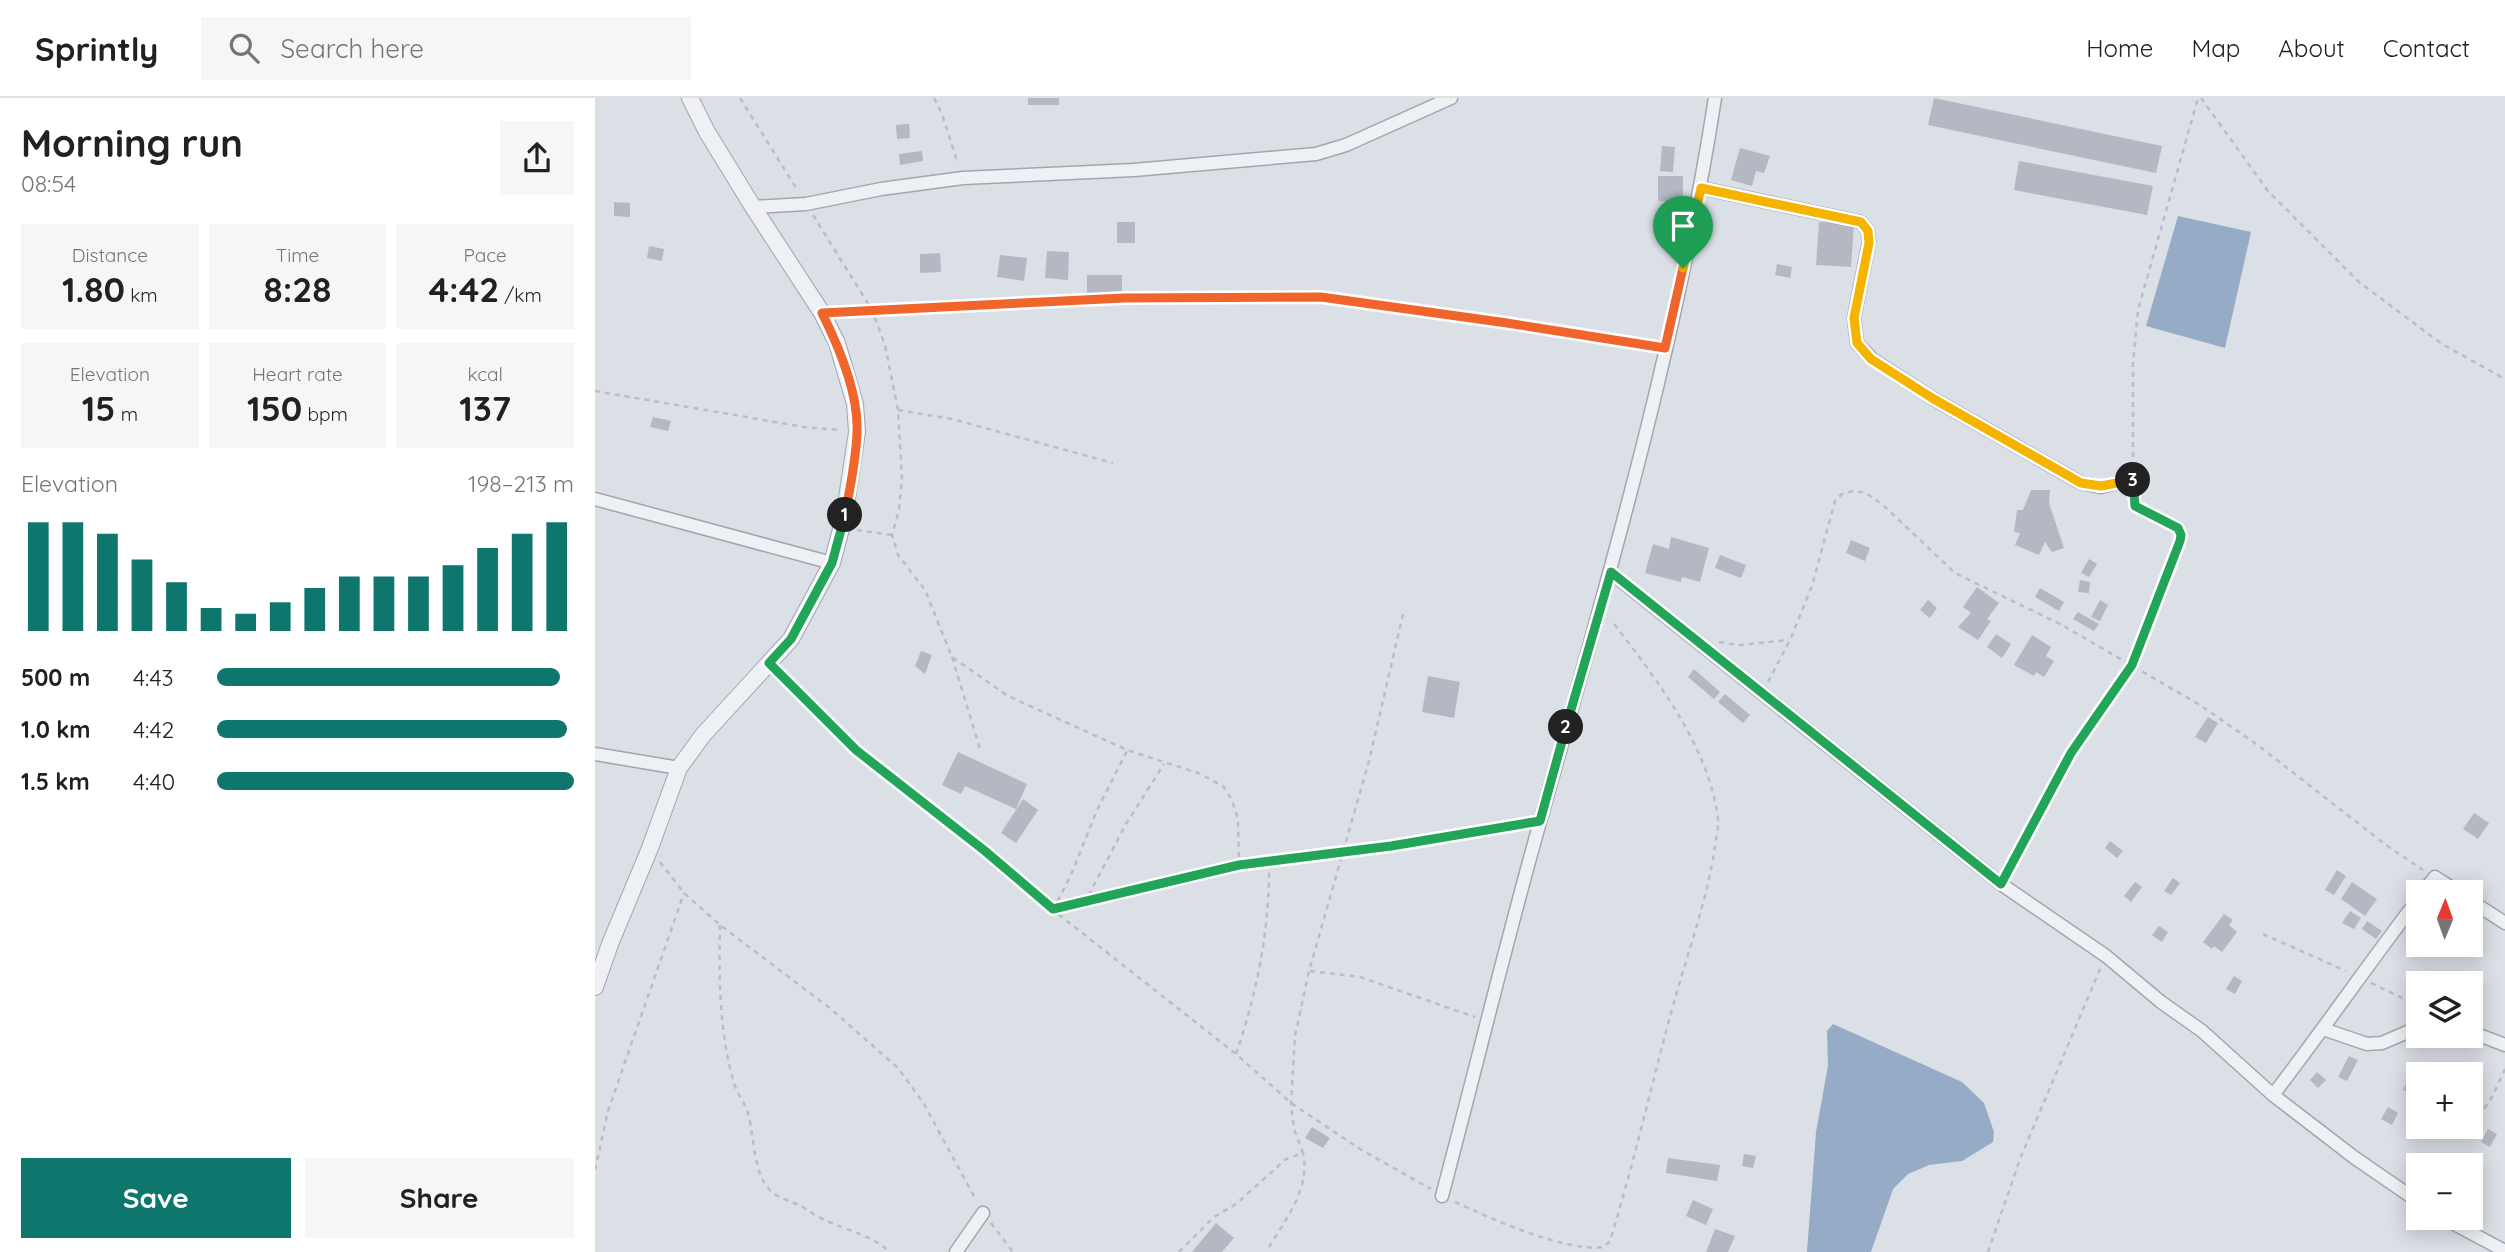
<!DOCTYPE html>
<html lang="en">
<head>
<meta charset="utf-8">
<style>
  :root { --surface:#fff; --page:#f6f6f6; --text:#202124; --muted:#757577; --line:#e0e0e0; --accent:#0f766e }
  body { margin:0; font-family:Quicksand,sans-serif; background:var(--page); color:var(--text); height:100vh; display:flex; flex-direction:column; font-size:26px; white-space:nowrap }
  * { box-sizing:border-box; margin:0 }
  p { font-size:23px; color:var(--muted) }
  .icon { flex:none; width:38px; height:38px; fill:none; stroke:currentColor; stroke-width:2; stroke-linecap:round; stroke-linejoin:round }
  .map { position:relative; flex:1; overflow:hidden }
  .details { display:flex; flex-direction:column; background:var(--surface); width:595px }
  .details>* { flex:none }
  .needle { width:46px; rotate:1deg }
  .fabs { position:absolute; left:1811px; top:782px; display:grid; gap:14px }
  .fabs a { display:grid; place-items:center; width:77px; height:77px; border-radius:0px; background:var(--surface); box-shadow:0 4px 18px #0003; font-size:35px }
  .pin { position:absolute; display:grid; place-items:center; width:60px; height:60px; color:#fff; margin:-72px -30px; border-radius:50% 50% 50% 0; rotate:-45deg; box-shadow:0 0 7px #0007 }
  .pin .icon { rotate:45deg }
  .km { position:absolute; width:35px; height:35px; margin:-18px; border-radius:50%; background:#222; color:#fff; font-size:19px; line-height:35px; text-align:center }
  .round { display:grid; place-items:center; flex:none; width:74px; height:74px; border-radius:0px; background:var(--page) }
  .summary { display:flex; align-items:center; justify-content:space-between; height:119px; padding:0 21px }
  h1 { font-size:38px; font-weight:700; line-height:52px }
  .stats { display:grid; grid-template-columns:repeat(3,1fr); gap:10px; height:119px; padding:7px 21px }
  .stats div { display:grid; align-content:center; border-radius:0px; background:var(--page); text-align:center }
  .stats b { font-size:35px; font-weight:700 }
  .stats small { font-size:19px; font-weight:400 }
  .stats p { font-size:19px }
  .chart { height:196px; padding:14px 21px }
  .chart p { display:flex; justify-content:space-between }
  .chart svg { width:100%; height:126px; margin-top:7px; stroke:var(--accent); stroke-width:6 }
  .button { display:flex; gap:14px; margin-top:auto; padding:14px 21px }
  .button a { flex:1; height:80px; border-radius:0px; background:var(--accent); color:#fff; font-size:28px; font-weight:700; line-height:80px; text-align:center }
  .button a+a { background:var(--page); color:var(--text) }
  ul { padding:0 21px; list-style:none; font-size:23px }
  li { display:grid; grid-template-columns:112px 84px 1fr; align-items:center; height:52px }
  li i { height:18px; border-radius:9px; background:var(--accent) }
  header { display:flex; align-items:center; gap:42px; box-sizing:border-box; height:98px; padding:0 35px; background:var(--surface); border-bottom:2px solid var(--line) }
  header strong { font-size:33px }
  nav { display:flex; gap:38px; margin-inline-start:auto; font-size:24px }
  .search { width:490px; height:63px; background:var(--page); display:flex; align-items:center; gap:18px; box-sizing:border-box; padding:0 24px; border-radius:0px; color:var(--muted); font-size:26px }
  main { display:flex; flex:1; min-height:0 }
  .map>svg:first-child { display:block }
  .water { fill:#96abc6 }
  .building { fill:#b3b8c2 }
  .lines { fill:none; stroke-linecap:round; stroke-linejoin:round }
  .minor-casing { stroke:#a1a6b0; stroke-width:15 }
  .tertiary-casing { stroke:#a1a6b0; stroke-width:18 }
  .path { stroke:#babdc4; stroke-width:2.5; stroke-dasharray:5 5; stroke-linecap:butt }
  .minor { stroke:#eef0f4; stroke-width:12 }
  .tertiary { stroke:#eef0f4; stroke-width:16 }
  .split-1-casing { stroke:#fff; stroke-width:14 }
  .split-2-casing { stroke:#fff; stroke-width:14 }
  .split-3-casing { stroke:#fff; stroke-width:14 }
  .split-4-casing { stroke:#fff; stroke-width:14 }
  .split-1 { stroke:#f0652b; stroke-width:9 }
  .split-2 { stroke:#22a559; stroke-width:9 }
  .split-3 { stroke:#22a559; stroke-width:9 }
  .split-4 { stroke:#f5b400; stroke-width:9 }
</style>
</head>
<body>
<header>
<strong>Sprintly</strong>
<div class="search"><svg class="icon" aria-label="search" viewBox="0 0 24 24"><circle cx="10" cy="10" r="6"/><path d="M15 15l6 6"/></svg>Search here</div>
<nav><a>Home</a><a>Map</a><a>About</a><a>Contact</a></nav>
</header>
<main>
<section class="details">
<div class="summary"><div><h1>Morning run</h1><p>08:54</p></div><a class="round"><svg class="icon" aria-label="share" viewBox="0 0 24 24"><path d="M12 15V3M7 8l5-5 5 5M5 13v7h14v-7"/></svg></a></div>
<div class="stats">
<div><p>Distance</p><b>1.80<small> km</small></b></div>
<div><p>Time</p><b>8:28</b></div>
<div><p>Pace</p><b>4:42<small> /km</small></b></div>
</div>
<div class="stats">
<div><p>Elevation</p><b>15<small> m</small></b></div>
<div><p>Heart rate</p><b>150<small> bpm</small></b></div>
<div><p>kcal</p><b>137</b></div>
</div>
<div class="chart"><p><span>Elevation</span>198–213 m</p>
<svg viewBox="0 0 160 44" preserveAspectRatio="none"><path d="M5 44V6M15 44V6M25 44V10M35 44V19M45 44V27M55 44V36M65 44V38M75 44V34M85 44V29M95 44V25M105 44V25M115 44V25M125 44V21M135 44V15M145 44V10M155 44V6"/></svg>
</div>
<ul>
<li><b>500 m</b>4:43<i style="width:96%"></i></li>
<li><b>1.0 km</b>4:42<i style="width:98%"></i></li>
<li><b>1.5 km</b>4:40<i style="width:100%"></i></li>
</ul>
<div class="button"><a>Save</a><a>Share</a></div>
</section>
<div class="map">
<svg width="1910" height="1154" viewBox="0 0 1910 1154">
  <rect width="100%" height="100%" fill="#dbdfe6"/>
  <path class="water" d="M1583 118 1656 134 1630 250 1551 228Z
    M1238 926 1367 984 1389 1005 1399 1034 1398 1044 1367 1063 1334 1067 1313 1076 1298 1091 1276 1154H1212L1221 1034 1233 968 1232 933Z"/>
  <path class="building" d="M433 0H464V7H433Z
    M1339 0 1567 48 1561 75 1333 27Z
    M314 26 315 40 302 41 301 27Z
    M1067 48 1080 49 1078 74 1065 73Z
    M1145 50 1175 58 1169 75 1161 73 1157 88 1136 82Z
    M327 53 328 63 305 67 304 56Z
    M1424 63 1558 88 1552 117 1419 92Z
    M1063 78H1088V104L1063 103Z
    M19 104 35 105V119L19 118Z
    M522 124H540V145H522Z
    M1224 124 1259 126 1256 169 1221 167Z
    M54 148 69 151 67 163 52 160Z
    M452 153 474 154 473 182 450 180Z
    M345 155 346 174 325 175V156Z
    M405 157 432 160 429 183 402 179Z
    M1182 166 1197 169 1195 180 1180 177Z
    M492 177H527V195H492Z
    M58 319 76 323 73 333 55 329Z
    M1436 392H1455L1454 405 1469 450 1457 454 1450 444 1444 457 1420 447 1425 435 1419 434 1422 412H1428Z
    M1076 439 1114 450 1105 484 1087 479 1086 484 1050 475 1058 446 1074 451Z
    M1256 442 1275 450 1270 463 1251 455Z
    M1125 457 1151 467 1146 480 1120 470Z
    M1494 461 1502 466 1494 479 1486 475Z
    M1485 482 1495 484 1494 495 1483 494Z
    M1382 489 1404 505 1392 521 1396 523 1383 542 1363 529 1376 515 1368 509Z
    M1445 490 1469 504 1464 513 1440 499Z
    M1333 502 1342 510 1335 520 1325 512Z
    M1505 502 1513 507 1505 523 1496 519Z
    M1483 514 1504 526 1499 533 1478 521Z
    M1401 536 1416 546 1407 560 1392 549Z
    M1437 537 1456 549 1451 558 1459 563 1449 579 1441 574 1439 578 1419 567Z
    M326 553 337 557 330 576 320 568Z
    M1099 571 1125 594 1119 601 1093 579Z
    M833 578 865 584 859 620 827 614Z
    M1130 596 1155 617 1148 625 1123 604Z
    M1613 619 1623 625 1611 645 1600 639Z
    M363 654 432 686 421 711 370 688 366 696 347 687Z
    M428 701 443 712 421 745 406 735Z
    M1879 715 1894 725 1883 741 1868 731Z
    M1515 743 1528 753 1522 760 1510 750Z
    M1742 772 1751 778 1739 797 1730 792Z
    M1578 780 1585 785 1576 797 1569 793Z
    M1540 784 1547 789 1536 804 1529 798Z
    M1757 784 1782 801 1770 818 1746 801Z
    M1755 813 1766 820 1759 831 1747 825Z
    M1629 816 1638 822 1634 827 1642 834 1627 854 1619 848 1617 851 1608 844Z
    M1772 823 1787 833 1781 841 1767 831Z
    M1564 828 1573 834 1567 844 1557 837Z
    M1841 847H1856L1849 859 1838 852Z
    M1852 873 1862 879 1859 886H1845Z
    M1639 878 1647 883 1640 896 1631 891Z
    M1754 958 1763 962 1752 983 1743 979Z
    M1722 974 1731 982 1723 990 1715 982Z
    M1815 978 1824 982V1000L1808 992Z
    M1793 1009 1803 1015 1797 1027 1786 1021Z
    M717 1029 735 1040 728 1050 710 1040Z
    M1893 1031 1902 1036 1895 1049 1886 1044Z
    M1149 1056 1161 1058 1158 1070 1147 1068Z
    M1867 1059 1886 1070 1876 1086V1068H1863Z
    M1073 1060 1125 1067 1122 1083 1071 1075Z
    M1098 1102 1118 1111 1111 1127 1091 1118Z
    M621 1125 639 1140 627 1154H597Z
    M1120 1131 1140 1138 1133 1154H1111Z"/>
  <g class="lines">
    <defs>
      <path id="minor" d="M1106 90 1266 124 1273 133 1274 144 1259 220 1262 245 1277 261 1337 300 1486 385 1506 389 1538 381
        M158 109 211 106 286 91 368 80 539 72 721 56 751 47 856 0
        M0 401 237 465
        M1015 474 1406 786 1511 858 1566 904 1607 933 1678 997 1760 1060 1824 1104
        M0 656 84 670
        M1828 794 1840 779 1863 794
        M1876 803 1910 825
        M1728 931 1772 946 1787 945 1824 929
        M1876 934 1910 947
        M1678 997C1728 932 1774 865 1824 800
        M847 1098C880 974 910 848 945 724 1012 485 1082 246 1120 0
        M1848 1120 1910 1153
        M361 1154 388 1115"/>
      <path id="tertiary" d="M0 889 15 846 55 750 84 670 108 637 196 541 237 465 249 420 262 334 260 306 242 245 227 215 158 109 112 34 95 0"/>
    </defs>
    <use href="#minor" class="minor-casing"/>
    <use href="#tertiary" class="tertiary-casing"/>
    <path class="path" d="M145 0 203 93
      M339 0 347 16 363 66
      M1606 0 1673 93 1764 184 1847 246 1910 281
      M218 117 277 212 290 247 303 312 307 381 304 412 297 437 303 457 330 492 357 559 413 598 532 652 603 675 628 688 636 700 643 721 644 767
      M244 214 529 200 726 199 913 225 1059 248
      M0 293 209 329 245 332
      M303 312 357 321 518 365
      M1538 369V266L1543 212 1603 0
      M262 432 297 437
      M1124 544 1144 547 1194 542
      M357 559 386 654
      M184 575 261 652 390 753 458 812 641 956 696 1005 765 1051 836 1091
      M1173 584 1195 542 1217 488 1240 403 1247 396 1258 393 1271 395 1288 407 1360 475 1467 527 1605 607 1664 648 1791 747 1828 772
      M65 764 89 795 125 827 236 911 303 970 329 1006 381 1102
      M1412 774 1476 655 1537 567 1585 443 1586 437 1583 430 1540 408 1538 394
      M489 806 531 726 569 666
      M458 812 644 767 796 748 929 725
      M458 812 476 777 502 712 532 653
      M125 827C124 880 124 934 139 985 142 997 152 1007 154 1019 159 1040 159 1080 177 1094 185 1101 196 1103 206 1108 212 1111 217 1116 224 1119 248 1132 274 1135 295 1154
      M1668 836 1751 873
      M715 873 765 879 880 919
      M1776 885 1824 908
      M641 956C662 895 675 830 674 764
      M1878 1027 1897 999 1910 971
      M0 1072 13 1013 89 795
      M860 1104C897 1121 969 1154 1009 1149L1015 1143C1040 1062 1058 979 1081 897 1095 848 1113 798 1120 748 1121 739 1124 730 1123 721 1114 648 1060 579 1016 522
      M396 1125 418 1154
      M674 1149C691 1121 716 1089 708 1055
      M584 1154 619 1119 641 1106 691 1061 708 1055 699 1031 696 1005 700 938 714 873 774 663 809 512
      M1393 1154 1425 1061 1505 871"/>
    <use href="#minor" class="minor"/>
    <use href="#tertiary" class="tertiary"/>
  </g>
  <g class="lines">
    <defs>
      <path id="split-1" d="M250 417C255 390 261 362 262 335 264 296 244 249 227 215L529 200 726 199 912 225 1070 250 1088 170"/>
      <path id="split-2" d="M250 417 237 465 196 541 174 565 261 652 390 753 458 811 644 767 796 748 945 723 971 629"/>
      <path id="split-3" d="M971 629 1016 474 1406 786 1476 655 1537 567 1585 443 1586 437 1583 430 1540 408 1538 382"/>
      <path id="split-4" d="M1088 170 1106 90 1266 124 1273 133 1274 145 1259 220 1262 245 1276 261 1337 300 1486 385 1506 388 1538 382"/>
    </defs>
    <use href="#split-1" class="split-1-casing"/>
    <use href="#split-2" class="split-2-casing"/>
    <use href="#split-3" class="split-3-casing"/>
    <use href="#split-4" class="split-4-casing"/>
    <use href="#split-1" class="split-1"/>
    <use href="#split-2" class="split-2"/>
    <use href="#split-3" class="split-3"/>
    <use href="#split-4" class="split-4"/>
  </g>
</svg>
<div class="fabs">
<a><svg class="needle" viewBox="-14 -14 28 28"><path d="M0-13l5 13h-10z" fill="#e53935"/><path d="M0 13l5-13h-10z" fill="#757577"/></svg></a>
<a><svg class="icon" aria-label="layers" viewBox="0 0 24 24"><path d="M12 4l9 5-9 5-9-5zM3 14l9 5 9-5"/></svg></a>
<a>+</a>
<a>−</a>
</div>
<div class="pin" style="left:1088px;top:170px;background:#1e9e55"><svg class="icon" aria-label="arrive" viewBox="0 0 24 24"><path d="M6 21V4h12l-3 4 3 4H6"/></svg></div>
<b class="km" style="left:250px;top:417px">1</b>
<b class="km" style="left:971px;top:629px">2</b>
<b class="km" style="left:1538px;top:382px">3</b>
</div>
</main>
</body>
</html>
